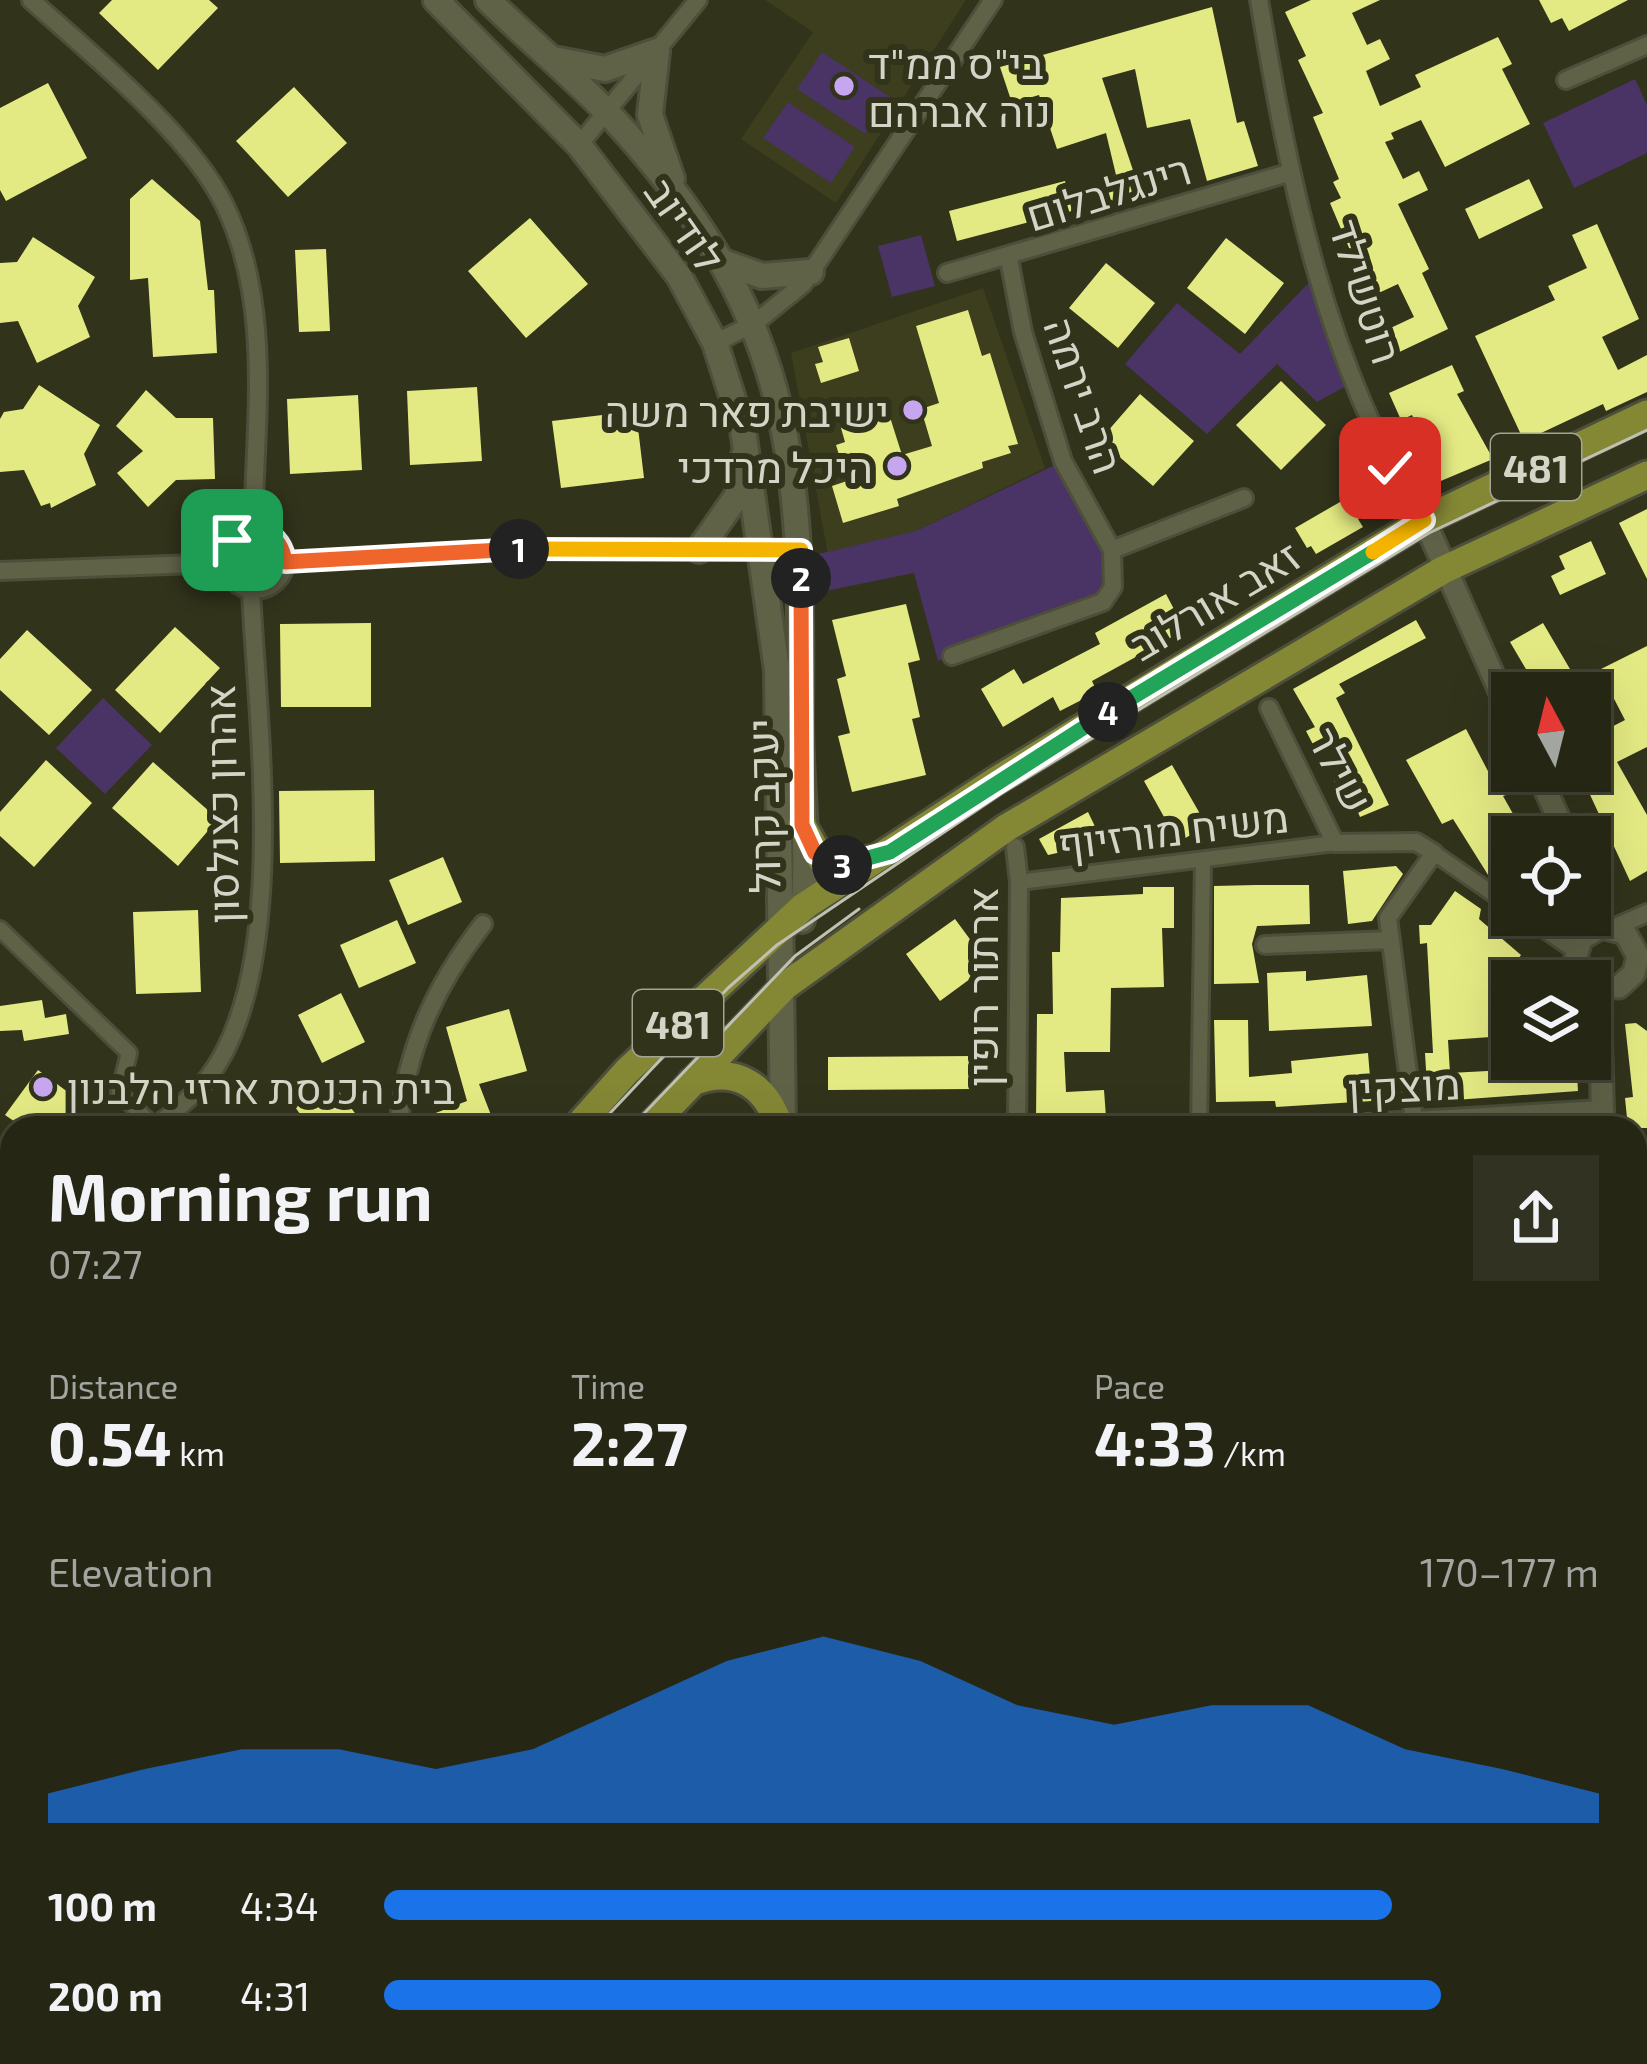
<!DOCTYPE html>
<html lang="en">
<head>
<meta charset="utf-8">
<style>
  :root { --surface:#252614; --page:#313222; --text:#f1f3f6; --muted:#a3a5a0; --line:#424334; --accent:#1a73e8 }
  body { margin:0; font-family:"Exo 2",Heebo,sans-serif; background:var(--page); color:var(--text); height:100vh; display:flex; flex-direction:column; font-size:45px; white-space:nowrap }
  * { box-sizing:border-box; margin:0 }
  p { font-size:39px; color:var(--muted) }
  .icon { flex:none; width:66px; height:66px; fill:none; stroke:currentColor; stroke-width:2; stroke-linecap:round; stroke-linejoin:round }
  .map { position:relative; flex:1; overflow:hidden }
  .details { position:absolute; left:0px; top:1116px; width:1647px; height:948px; display:flex; flex-direction:column; background:var(--surface); border-radius:36px 36px 0 0; box-shadow:0 12px 48px #0002,0 0 0 3px var(--line) }
  .details>* { flex:none }
  .needle { width:78px; rotate:353deg }
  .tools { position:absolute; left:1491px; top:672px; display:grid; gap:24px }
  .tools a { display:grid; place-items:center; width:120px; height:120px; border-radius:0px; background:var(--surface); box-shadow:0 12px 48px #0002,0 0 0 3px var(--line); font-size:60px }
  .pin { position:absolute; display:grid; place-items:center; width:102px; height:102px; color:#fff; margin:-51px; border-radius:24px; box-shadow:0 6px 18px #0006 }
  .km { position:absolute; width:60px; height:60px; margin:-30px; border-radius:50%; background:#222; color:#fff; font-size:33px; line-height:60px; text-align:center }
  .round { display:grid; place-items:center; flex:none; width:126px; height:126px; border-radius:0px; background:var(--page) }
  .headline { display:flex; align-items:center; justify-content:space-between; height:204px; padding:0 48px }
  h1 { font-size:66px; font-weight:700; line-height:90px }
  .figures { display:grid; grid-template-columns:repeat(3,1fr); gap:18px; height:204px; padding:12px 48px }
  .figures div { display:grid; align-content:center }
  .figures b { font-size:60px; font-weight:700 }
  .figures small { font-size:33px; font-weight:400 }
  .figures p { font-size:33px }
  .chart { height:336px; padding:24px 48px }
  .chart p { display:flex; justify-content:space-between }
  .chart svg { width:100%; height:216px; margin-top:12px; fill:var(--accent); opacity:.7 }
  ul { padding:0 48px; list-style:none; font-size:39px }
  li { display:grid; grid-template-columns:192px 144px 1fr; align-items:center; height:90px }
  li i { height:30px; border-radius:15px; background:var(--accent) }
  .map>svg:first-child { display:block }
  .built { fill:#3c3e1d }
  .green { fill:#4a3365 }
  .building { fill:#e4ea83 }
  .lines { fill:none; stroke-linecap:round; stroke-linejoin:round }
  .pedestrian-casing { stroke:#4d4f3b; stroke-width:20 }
  .minor-casing { stroke:#4d4f3b; stroke-width:22 }
  .tertiary-casing { stroke:#4d4f3b; stroke-width:27 }
  .secondary-casing { stroke:#4d4f3b; stroke-width:30 }
  .primary-casing { stroke:#4d4f3b; stroke-width:33 }
  .pedestrian { stroke:#606248; stroke-width:14 }
  .minor { stroke:#606248; stroke-width:16 }
  .tertiary { stroke:#606248; stroke-width:21 }
  .secondary { stroke:#606248; stroke-width:24 }
  .primary { stroke:#848835; stroke-width:27 }
  .tram { stroke:#c0c1b2; stroke-width:3 }
  .split-1-casing { stroke:#fff; stroke-width:24 }
  .split-2-casing { stroke:#fff; stroke-width:24 }
  .split-3-casing { stroke:#fff; stroke-width:24 }
  .split-4-casing { stroke:#fff; stroke-width:24 }
  .split-5-casing { stroke:#fff; stroke-width:24 }
  .split-6-casing { stroke:#fff; stroke-width:24 }
  .split-1 { stroke:#f0652b; stroke-width:15 }
  .split-2 { stroke:#f5b400; stroke-width:15 }
  .split-3 { stroke:#f0652b; stroke-width:15 }
  .split-4 { stroke:#22a559; stroke-width:15 }
  .split-5 { stroke:#22a559; stroke-width:15 }
  .split-6 { stroke:#f5b400; stroke-width:15 }
  .poi-dot { fill:#c7a6f0; stroke:#31331b; stroke-width:4.5 }
  .labels { text-anchor:middle; dominant-baseline:central; stroke-width:12; stroke-linejoin:round; paint-order:stroke }
  .shield { fill:#31331b; stroke:#a3a493; stroke-width:3 }
  .shield-label { font-size:39px; font-weight:bold; fill:#d4d5c7 }
  .poi-label { font-size:42px; fill:#d4d5c7; stroke:#31331b; text-anchor:start }
  .street-label { font-size:42px; fill:#d4d5c7; stroke:#31331b }
</style>
</head>
<body>
<div class="map">
<svg width="1647" height="2064" viewBox="0 0 1647 2064">
  <rect width="100%" height="100%" fill="#31331b"/>
  <path class="built" d="M765 0H966L836 203 741 139 813 32Z
    M983 288 1045 468 916 531 828 555 791 353Z"/>
  <path class="green" d="M822 52 890 97 865 134 797 89Z
    M1635 79 1647 105V153L1574 188 1543 123Z
    M788 102 855 147 831 183 763 138Z
    M921 235 935 286 892 297 878 246Z
    M1320 271 1354 382 1317 402 1277 364 1207 434 1125 364 1177 303 1240 354Z
    M1063 461 1112 550 1103 602 938 661 914 573 801 596V558L916 531Z
    M103 698 152 745 105 794 56 748Z"/>
  <path class="building" d="M112 0H209L218 8 158 70 99 13Z
    M1311 0H1380L1352 13 1367 45 1380 39 1390 59 1366 71 1380 106 1421 87 1415 75 1498 37 1512 64 1502 69 1530 124 1445 167 1421 120 1391 133 1394 139 1385 142 1403 179 1419 171 1428 190 1398 204 1429 269 1422 273 1448 329 1393 355 1382 332 1414 317 1398 284 1370 297 1330 203 1341 198 1333 182 1339 179 1313 117 1323 113 1298 60 1306 56 1285 12Z
    M1539 0H1628L1569 31 1562 18 1551 23Z
    M1212 7 1237 123 1244 121 1258 166 1207 181 1190 119 1147 128 1135 69 1102 78 1143 200 1110 208 1103 179 1116 175 1106 133 1057 149 1039 95 1012 103 1000 67Z
    M48 83 87 158 6 201 0 190V108Z
    M294 87 347 143 288 197 236 141Z
    M152 179 200 221 208 290H214L217 353 153 357 148 278 130 280V199Z
    M1529 179 1543 208 1479 239 1465 209Z
    M1065 181 1072 211 957 241 949 211Z
    M530 218 588 284 526 338 468 271Z
    M1597 224 1639 319 1602 337 1618 370 1647 355V392L1606 411 1603 404 1524 441 1475 336 1555 300 1548 286 1587 268 1572 235Z
    M33 237 95 277 78 306 90 337 37 363 18 321 0 323V263L17 262Z
    M1226 238 1284 283 1245 334 1187 288Z
    M326 249 330 331 299 332 295 250Z
    M1106 263 1155 303 1118 348 1069 308Z
    M968 310 982 356 990 353 1018 444 1008 446 1011 453 982 462 983 468 897 499 899 506 843 523 832 486 847 481 836 445 845 442 841 428 889 414 902 455 932 446 921 409 939 403 916 326Z
    M849 338 859 371 821 383 815 364 823 362 818 347Z
    M1452 365 1464 391 1457 394 1493 459 1436 483 1426 462 1432 459 1412 415 1401 420 1389 393Z
    M1281 381 1326 425 1281 470 1236 425Z
    M39 385 100 425 84 454 96 485 51 508 50 503 41 506 24 470 0 472V419L4 412 23 409Z
    M477 387 482 461 410 465 407 391Z
    M146 390 176 418H213L215 479 176 480 148 507 117 473 143 451 116 426Z
    M1140 394 1194 441 1153 486 1100 440Z
    M358 395 362 470 290 474 287 399Z
    M636 411 644 478 561 488 552 421Z
    M1359 491 1371 511 1358 519 1363 527 1316 554 1311 546 1307 548 1295 528Z
    M1647 509V579L1619 523Z
    M1591 541 1606 574 1560 595 1551 576 1565 569 1559 556Z
    M1166 594 1185 630 1092 681 1097 692 1060 711 1053 697 1003 727 981 689 1014 669 1023 684 1100 644 1095 633Z
    M906 604 920 660 908 663 920 717 912 719 926 775 852 792 838 736 850 733 837 679 846 676 832 620Z
    M1416 620 1426 638 1339 684 1345 693 1336 698 1389 805 1360 817 1354 803 1346 807 1334 780 1343 775 1329 746 1317 752 1306 731 1315 727 1293 689Z
    M371 623V707H281L280 624Z
    M1543 623 1577 681 1647 646V747L1617 762 1647 815V871L1630 881 1579 771H1590V738L1625 720 1611 693H1540L1510 642Z
    M175 627 220 668 160 733 115 690Z
    M27 630 92 690 49 735 0 690V659Z
    M1466 729 1490 775 1499 771 1509 794 1503 796 1526 837H1512V866L1490 878 1453 819 1442 824 1406 760Z
    M46 760 92 803 34 867 0 836V812Z
    M153 762 218 819 178 866 112 808Z
    M1172 765 1207 826 1178 842 1144 781Z
    M374 790 375 861 280 863 279 791Z
    M1088 812 1103 843 1048 855 1039 839Z
    M443 857 462 902 408 925 389 880Z
    M1396 866 1403 874 1372 921 1348 924 1343 871Z
    M1256 885H1309L1310 924 1257 926 1252 944 1259 983 1214 984V886Z
    M1143 887H1174V928H1162L1164 987 1111 988 1110 1052H1064L1066 1092 1104 1090 1106 1117 1036 1121 1037 1014H1053L1052 952H1060L1061 898 1143 894Z
    M1455 891 1481 909 1479 919 1521 955 1497 988 1502 987 1505 1036 1448 1040 1450 1073 1506 1070 1505 1059H1576L1578 1091 1428 1102 1425 1053H1433L1427 943 1420 944 1419 925H1431Z
    M198 910 201 992 136 994 133 912Z
    M955 919 989 965 940 1001 906 954Z
    M397 920 416 963 359 988 340 945Z
    M1306 971V981L1367 975 1372 1026 1269 1031 1267 973Z
    M341 993 365 1042 322 1063 298 1015Z
    M42 1000 45 1018 66 1014 69 1034 24 1041 22 1030 0 1031V1006Z
    M509 1009 527 1071 479 1084 496 1128H411L412 1122 467 1101 446 1027Z
    M1214 1020H1248L1249 1077 1292 1073 1291 1061 1368 1053 1372 1101 1276 1107 1275 1101 1216 1102Z
    M1636 1023 1647 1031V1128H1628L1625 1098 1633 1097 1625 1024Z
    M976 1056V1089L828 1090V1057Z
    M38 1070 84 1104 66 1128H24L5 1115Z
    M331 1081 366 1128H310L295 1107Z"/>
  <g class="lines">
    <defs>
      <path id="pedestrian" d="M1434 853 1512 907
        M1019 882 1335 843
        M1523 915 1575 951
        M0 929 129 1053 119 1093 155 1127
        M1199 1128 1203 860"/>
      <path id="minor" d="M31 0C90 53 191 135 225 206 273 305 255 424 253 531
        M1259 0C1289 177 1325 367 1424 520
        M1566 80 1647 45
        M579 145 698 0
        M947 273 1288 173
        M715 343 755 323 803 284 993 0
        M225 560a30 30 0 1 1 60 0a30 30 0 1 1-60 0Z
        M1112 550 1244 498
        M285 562 511 549 801 550
        M0 571 225 563
        M952 656 1103 602 1113 587 1112 550 1063 461 1023 332 1009 259
        M1269 708 1335 843 1416 842 1434 853 1388 918 1414 1120
        M1015 847 1019 882 1017 1128
        M1613 928 1647 913
        M1265 945 1390 940
        M154 1128C172 1113 194 1096 208 1078 291 969 257 722 251 590
        M398 1128C407 1048 434 987 483 924
        M1282 1128 1602 1109
        M0 1176 12 1175
        M0 1456H12
        M0 1936H12
        M1015 2052V2064
        M1315 2052 1316 2064
        M325 2058 529 2059
        M63 2064V2052
        M273 2064V2052"/>
      <path id="tertiary" d="M1424 520 1512 718
        M1537 771 1567 837
        M1585 934 1592 910 1590 886
        M1585 981 1575 961 1581 939 1601 927 1625 933 1638 956 1634 973 1619 987 1590 985
        M1599 989 1603 1128
        M1635 1639 1643 1664
        M1635 1711 1647 1693
        M1635 1738 1647 1752"/>
      <path id="secondary" d="M436 0 579 145 679 276 715 343 743 430 777 670 783 1128
        M488 0C527 38 570 74 608 113 792 310 803 453 800 710 799 779 811 852 802 920
        M657 51 650 115 672 179
        M553 59 605 69 657 51
        M720 261 762 276 811 272
        M699 550 737 496 744 456
        M766 2052 767 2064"/>
      <path id="primary" d="M802 825 821 859 843 865 869 860
        M692 1082C736 1065 766 1085 780 1128
        M576 1128 627 1071 803 907 995 781 1424 520 1647 414
        M649 1128 785 986 1006 828 1443 570 1647 475
        M0 1584 12 1585
        M0 1648H12"/>
    </defs>
    <use href="#pedestrian" class="pedestrian-casing"/>
    <use href="#minor" class="minor-casing"/>
    <use href="#tertiary" class="tertiary-casing"/>
    <use href="#secondary" class="secondary-casing"/>
    <use href="#primary" class="primary-casing"/>
    <use href="#pedestrian" class="pedestrian"/>
    <use href="#minor" class="minor"/>
    <use href="#tertiary" class="tertiary"/>
    <use href="#secondary" class="secondary"/>
    <use href="#primary" class="primary"/>
    <path class="tram" d="M596 1128 728 988 777 945 1002 793 1429 533 1647 430
      M630 1128 795 956 859 909
      M0 1622H12"/>
  </g>
  <g class="lines">
    <defs>
      <path id="split-1" d="M232 540C256 523 281 532 285 562L519 549"/>
      <path id="split-2" d="M519 549 801 550V578"/>
      <path id="split-3" d="M801 578 802 825 815 853 842 865"/>
      <path id="split-4" d="M842 865 890 852 1108 712"/>
      <path id="split-5" d="M1108 712 1373 552"/>
      <path id="split-6" d="M1373 552 1424 520 1390 468"/>
    </defs>
    <use href="#split-1" class="split-1-casing"/>
    <use href="#split-2" class="split-2-casing"/>
    <use href="#split-3" class="split-3-casing"/>
    <use href="#split-4" class="split-4-casing"/>
    <use href="#split-5" class="split-5-casing"/>
    <use href="#split-6" class="split-6-casing"/>
    <use href="#split-1" class="split-1"/>
    <use href="#split-2" class="split-2"/>
    <use href="#split-3" class="split-3"/>
    <use href="#split-4" class="split-4"/>
    <use href="#split-5" class="split-5"/>
    <use href="#split-6" class="split-6"/>
  </g>
  <g class="poi-dot">
    <circle cx="844" cy="86" r="12"/>
    <circle cx="913" cy="410" r="12"/>
    <circle cx="897" cy="466" r="12"/>
    <circle cx="43" cy="1087" r="12"/>
  </g>
  <g class="labels">
    <g class="shield">
      <rect x="1491" y="434" width="90" height="66" rx="9"/>
      <rect x="633" y="990" width="90" height="66" rx="9"/>
    </g>
    <g class="shield-label">
      <text x="1536" y="467">481</text>
      <text x="678" y="1023">481</text>
    </g>
    <g class="poi-label">
      <text x="868" y="62">בי"ס ממ"ד<tspan x="868" dy="48">נוה אברהם</tspan></text>
      <text x="889" y="410" text-anchor="end">ישיבת פאר משה</text>
      <text x="873" y="466" text-anchor="end">היכל מרדכי</text>
      <text x="67" y="1087">בית הכנסת ארזי הלבנון</text>
    </g>
    <g class="street-label">
      <text transform="translate(1108 191) rotate(-17)">רינגלבלום</text>
      <text transform="translate(686 224) rotate(55)">לודיוב</text>
      <text transform="translate(1367 291) rotate(72)">רוטשילד</text>
      <text transform="translate(1085 395) rotate(71)">הרב ירמה</text>
      <text transform="translate(1214 599) rotate(-31)">זאב אורלוב</text>
      <text transform="translate(1342 769) rotate(62)">שילר</text>
      <text transform="translate(220 804) rotate(-91)">אהרון כצנלסון</text>
      <text transform="translate(762 806) rotate(-91)">יעקב קרול</text>
      <text transform="translate(1173 829) rotate(-7)">משיח מורזיוף</text>
      <text transform="translate(981 987) rotate(-90)">ארתור רופין</text>
      <text transform="translate(1404 1085) rotate(-3)">מוצקין</text>
    </g>
  </g>
</svg>
<div class="tools">
<a><svg class="needle" viewBox="-14 -14 28 28"><path d="M0-13l5 13h-10z" fill="#e53935"/><path d="M0 13l5-13h-10z" fill="#a3a5a0"/></svg></a>
<a><svg class="icon" aria-label="locate" viewBox="0 0 24 24"><circle cx="12" cy="12" r="6"/><path d="M12 2v4M12 18v4M2 12h4M18 12h4"/></svg></a>
<a><svg class="icon" aria-label="layers" viewBox="0 0 24 24"><path d="M12 4l9 5-9 5-9-5zM3 14l9 5 9-5"/></svg></a>
</div>
<div class="pin" style="left:232px;top:540px;background:#1e9e55"><svg class="icon" aria-label="arrive" viewBox="0 0 24 24"><path d="M6 21V4h12l-3 4 3 4H6"/></svg></div>
<div class="pin" style="left:1390px;top:468px;background:#d93025"><svg class="icon" aria-label="check" viewBox="0 0 24 24"><path d="M5 12l5 5 9-10"/></svg></div>
<b class="km" style="left:519px;top:549px">1</b>
<b class="km" style="left:801px;top:578px">2</b>
<b class="km" style="left:842px;top:865px">3</b>
<b class="km" style="left:1108px;top:712px">4</b>
<section class="details">
<div class="headline"><div><h1>Morning run</h1><p>07:27</p></div><a class="round"><svg class="icon" aria-label="share" viewBox="0 0 24 24"><path d="M12 15V3M7 8l5-5 5 5M5 13v7h14v-7"/></svg></a></div>
<div class="figures">
<div><p>Distance</p><b>0.54<small> km</small></b></div>
<div><p>Time</p><b>2:27</b></div>
<div><p>Pace</p><b>4:33<small> /km</small></b></div>
</div>
<div class="chart"><p><span>Elevation</span>170–177 m</p>
<svg viewBox="0 0 160 44" preserveAspectRatio="none"><path d="M0 44V38L10 33L20 29L30 29L40 33L50 29L60 20L70 11L80 6L90 11L100 20L110 24L120 20L130 20L140 29L150 33L160 38V44z"/></svg>
</div>
<ul>
<li><b>100 m</b>4:34<i style="width:83%"></i></li>
<li><b>200 m</b>4:31<i style="width:87%"></i></li>
</ul>
</section>
</div>
</body>
</html>
